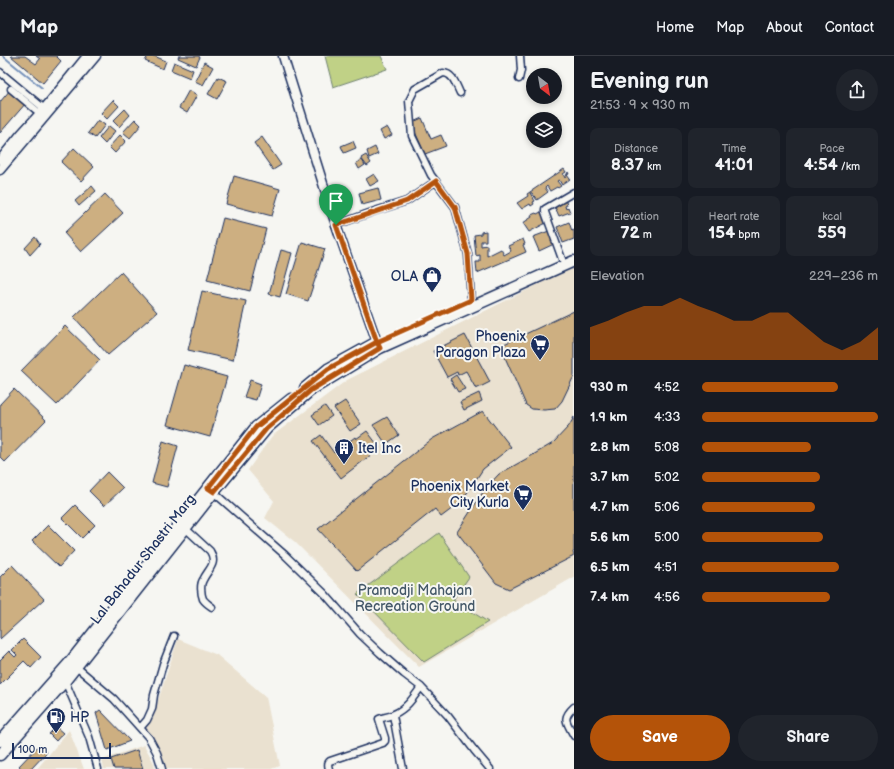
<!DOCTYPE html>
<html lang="en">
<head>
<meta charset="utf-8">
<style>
  :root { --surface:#171b24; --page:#20242c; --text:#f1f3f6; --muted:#9ea1a6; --line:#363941; --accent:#b45309 }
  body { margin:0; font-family:"Balsamiq Sans",sans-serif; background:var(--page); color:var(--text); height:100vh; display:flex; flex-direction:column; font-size:15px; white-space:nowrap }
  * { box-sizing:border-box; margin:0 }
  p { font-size:13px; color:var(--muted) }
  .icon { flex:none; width:22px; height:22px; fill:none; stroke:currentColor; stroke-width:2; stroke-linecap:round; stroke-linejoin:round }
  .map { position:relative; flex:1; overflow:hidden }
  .sheet { display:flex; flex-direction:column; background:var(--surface); width:320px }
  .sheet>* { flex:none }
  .needle { width:26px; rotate:149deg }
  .controls { position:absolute; left:526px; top:12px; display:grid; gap:8px }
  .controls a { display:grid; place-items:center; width:36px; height:36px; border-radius:50%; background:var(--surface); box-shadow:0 2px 6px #0003; font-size:20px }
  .scale { position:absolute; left:12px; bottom:10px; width:99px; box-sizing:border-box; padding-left:4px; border:2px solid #1b2f5e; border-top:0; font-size:11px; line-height:14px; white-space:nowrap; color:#1b2f5e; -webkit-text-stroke:3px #f6f6f2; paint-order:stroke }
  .pin { position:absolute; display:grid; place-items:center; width:34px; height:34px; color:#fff; margin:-41px -17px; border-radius:50% 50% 50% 0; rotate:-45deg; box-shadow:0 0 4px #0007 }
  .pin .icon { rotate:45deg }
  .round { display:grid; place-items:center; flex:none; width:42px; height:42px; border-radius:21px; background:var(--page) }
  .headline { display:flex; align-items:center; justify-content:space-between; height:68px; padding:0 16px }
  h1 { font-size:22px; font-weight:700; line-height:30px }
  .metrics { display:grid; grid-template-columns:repeat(3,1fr); gap:6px; height:68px; padding:4px 16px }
  .metrics div { display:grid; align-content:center; border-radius:8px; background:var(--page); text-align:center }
  .metrics b { font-size:17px; font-weight:700 }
  .metrics small { font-size:11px; font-weight:400 }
  .metrics p { font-size:11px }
  .chart { height:112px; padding:8px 16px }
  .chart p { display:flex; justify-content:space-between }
  .chart svg { width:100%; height:72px; margin-top:4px; fill:var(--accent); opacity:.7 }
  .action { display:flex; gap:8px; margin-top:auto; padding:8px 16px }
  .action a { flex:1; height:46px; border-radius:24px; background:var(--accent); color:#fff; font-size:16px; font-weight:700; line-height:46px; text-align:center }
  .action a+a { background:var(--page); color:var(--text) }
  ul { padding:0 16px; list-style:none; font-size:13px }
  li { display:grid; grid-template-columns:64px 48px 1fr; align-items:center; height:30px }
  li i { height:10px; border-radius:5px; background:var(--accent) }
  header { display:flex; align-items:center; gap:24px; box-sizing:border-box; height:56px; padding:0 20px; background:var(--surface); border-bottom:1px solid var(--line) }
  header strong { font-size:19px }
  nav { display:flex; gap:22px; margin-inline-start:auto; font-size:14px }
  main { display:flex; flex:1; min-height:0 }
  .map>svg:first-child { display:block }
  .built { fill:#eae1d0 }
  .green { fill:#c0d186; stroke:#6e8072 }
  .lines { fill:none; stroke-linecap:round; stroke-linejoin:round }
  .stream { stroke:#7491ba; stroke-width:2 }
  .building { fill:#cdaf81; stroke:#1b2f5e }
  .minor-casing { stroke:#1b2f5e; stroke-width:9 }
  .tertiary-casing { stroke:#1b2f5e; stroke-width:11 }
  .primary-casing { stroke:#1b2f5e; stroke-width:13 }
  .minor { stroke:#f6f6f2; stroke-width:6 }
  .tertiary { stroke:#f6f6f2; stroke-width:8 }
  .primary { stroke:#f6f6f2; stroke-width:10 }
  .route-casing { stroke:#fff; stroke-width:8 }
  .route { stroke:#b45309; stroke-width:5 }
  .labels { text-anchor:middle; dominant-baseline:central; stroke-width:4; stroke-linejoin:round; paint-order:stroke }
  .poi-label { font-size:14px; fill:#1b2f5e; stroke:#f6f6f2; text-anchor:end }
  .street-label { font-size:14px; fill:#1b2f5e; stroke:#f6f6f2 }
  .park-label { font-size:14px; fill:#445868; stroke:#f6f6f2 }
</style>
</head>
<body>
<header>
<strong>Map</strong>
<nav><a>Home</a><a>Map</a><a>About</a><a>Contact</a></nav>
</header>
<main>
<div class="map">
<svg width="574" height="713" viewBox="0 0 574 713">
  <rect width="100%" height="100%" fill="#f6f6f2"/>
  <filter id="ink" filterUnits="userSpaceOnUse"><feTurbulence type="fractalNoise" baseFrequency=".025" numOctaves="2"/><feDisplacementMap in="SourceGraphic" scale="8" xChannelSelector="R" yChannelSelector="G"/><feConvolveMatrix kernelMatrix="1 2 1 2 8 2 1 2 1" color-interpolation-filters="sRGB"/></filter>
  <g filter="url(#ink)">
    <path class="built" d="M574 212V521L419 611 295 486 265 462 274 445 248 414 272 380 347 324 553 221Z
      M178 583 217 599 266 641 280 710 271 713H166L156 688 144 672 155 654Z
      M69 674 84 713H37Z
      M144 689 154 707 155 713H104L102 704Z"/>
    <path class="green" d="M325 0H381L387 13 333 31Z
      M439 477 469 521 453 544 488 566 424 606 357 538Z"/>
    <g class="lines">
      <path class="stream" d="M3 0 42 32"/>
    </g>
    <path class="building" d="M11 0H25L36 8 40 3 36 0H56L61 5 43 27Z
      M148 0H154L166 5 163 13 145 5Z
      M179 0H198L200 1 196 10 178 2Z
      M174 6 193 14 190 22 171 14Z
      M204 6 213 11 203 29 195 25Z
      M218 21 227 25 217 43 208 38Z
      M10 34 26 47 0 77V46Z
      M189 34 197 39 187 57 179 52Z
      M113 44 119 50 107 63 101 57Z
      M125 53 130 59 119 71 113 65Z
      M422 62 431 83 441 79 446 90 425 98 411 67Z
      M135 63 141 69 130 82 123 76Z
      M98 64 105 69 95 82 88 77Z
      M109 70 115 75 105 88 99 82Z
      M387 71 392 79 384 83 380 75Z
      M120 79 126 85 115 97 109 91Z
      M262 81 281 109 273 114 254 87Z
      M353 85 356 92 344 97 341 90Z
      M375 91 378 98 369 102 367 95Z
      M74 92 94 111 81 125 61 106Z
      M366 99 371 107 367 110 361 102Z
      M362 104 365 109 359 113 356 107Z
      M564 113 566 116 563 118 565 122 568 116 569 118 567 119 570 123 562 129 559 124 557 125 561 130 558 132 557 131 550 135 547 130 545 132 548 136 537 144 532 137H530L535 145 533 146 534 148 531 150 530 148 522 153 517 147 528 140 527 138Z
      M374 118 379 125 370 130 366 123Z
      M234 120 280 133 272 160 226 148Z
      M92 130 96 135 79 150 75 145Z
      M378 132 381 144 362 149 359 137Z
      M105 138 123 157 81 196 64 177Z
      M565 143 567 149 565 150 566 153 568 151 570 156 559 160 554 149Z
      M541 156 545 162 543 163 546 167 529 176 523 167 532 161 531 159 536 157 537 158Z
      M223 162 266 173 250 235 207 224Z
      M569 166 572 175 574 174V183L563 187 557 171Z
      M486 175V185H481V190L487 189V200L501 193 504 199 511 195 508 190 523 183 525 188 523 189 526 196 477 217 476 206H480V199L476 200 474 179 481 178V176Z
      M549 175 554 188 539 195 533 181Z
      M35 181 40 188 30 199 25 192Z
      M302 186 325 193 308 245 286 238Z
      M281 194 292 197 280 241 269 238Z
      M121 216 157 256 108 299 74 261Z
      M202 235 246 245 233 304 188 294Z
      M574 255V320L562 345 555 353 544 354 532 353 526 349 500 290Z
      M65 270 100 304 57 349 21 315Z
      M465 279 490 326 476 333 466 315 458 319 457 316 447 321 433 295Z
      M184 309 227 321 210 381 167 369Z
      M456 319 465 333 458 336 450 323Z
      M250 324 261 328 256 344 244 341Z
      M14 333 46 364 5 406 0 401V348Z
      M479 337 482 345 464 354 460 346Z
      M345 345 361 368 350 375 334 352Z
      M325 350 332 360 319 369 312 359Z
      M483 355 511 391 483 413 461 446 441 461 435 453 357 515 318 473 432 383Z
      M387 361 399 379 386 388 373 369Z
      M574 361V495L573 496 574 500 509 533 496 527 457 476 485 433 499 418 526 403 553 387 569 370Z
      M367 375 380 392 341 422 313 385 321 379 334 397 355 381 356 383Z
      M163 385 178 390 167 431 152 427Z
      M107 416 123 432 104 450 89 435Z
      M75 449 95 469 82 482 62 462Z
      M48 469 74 495 59 511 32 485Z
      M12 509 44 543 0 583V521Z
      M23 583 41 601 31 612 24 605 0 629V604L9 595 15 601 17 599 12 594Z
      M100 654 130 685 107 694 96 657Z
      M56 671 63 677 56 685 49 678Z
      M39 689 47 696 31 713H22L19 710Z
      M137 694 143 713H114L111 703Z"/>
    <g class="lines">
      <defs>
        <path id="minor" d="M0 16 47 55
          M519 23 521 14 520 0
          M11 33 42 59
          M460 37C456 29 453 17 443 17L415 33 409 45 412 80 431 119 455 151 468 198 471 244
          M336 169 375 155 407 145 436 125
          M562 203 545 156V153L574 136
          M211 434 285 499 325 538 360 578 380 597 404 618 421 631 448 660 474 694 490 713
          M185 472 210 495C218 508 208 513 203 524 200 528 201 538 203 543 205 546 209 549 212 551
          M74 609 114 643 149 682 157 697 162 713
          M65 625 89 681 98 713
          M574 651C561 663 567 666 574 680
          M393 659 403 713
          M140 672 147 664 152 653 154 639 163 608 174 580
          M329 713C328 710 327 707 330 705L383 687 385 685V682L379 663C384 661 389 661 394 658 406 653 414 641 421 631"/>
        <path id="tertiary" d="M283 0 336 169 377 286 380 292
          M0 104 21 78 44 53 87 0
          M0 114 49 56 96 0"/>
        <path id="primary" d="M305 332 328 313 377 286
          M0 685 70 606 256 371 291 343
          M0 699 65 625 214 436 267 372 311 334 380 292 574 205"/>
      </defs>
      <use href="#minor" class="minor-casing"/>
      <use href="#tertiary" class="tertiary-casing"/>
      <use href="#primary" class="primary-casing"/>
      <use href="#minor" class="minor"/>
      <use href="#tertiary" class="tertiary"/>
      <use href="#primary" class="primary"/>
    </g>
  </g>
  <g class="lines" filter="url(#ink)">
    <defs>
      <path id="route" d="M336 169 377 286 380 292 311 334 279 362 267 372 214 436 208 432 256 371 328 313 377 286 471 244 468 198 455 151 436 125 407 145 375 156 336 169"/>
    </defs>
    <use href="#route" class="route-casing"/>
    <use href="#route" class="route"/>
  </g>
  <defs>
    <symbol id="shop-pin" viewBox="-11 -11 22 30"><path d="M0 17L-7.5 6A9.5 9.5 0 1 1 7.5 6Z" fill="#1b2f5e" stroke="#f6f6f2"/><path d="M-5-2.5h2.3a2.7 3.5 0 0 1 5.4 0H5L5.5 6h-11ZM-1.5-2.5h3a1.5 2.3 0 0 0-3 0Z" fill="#fff"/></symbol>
    <symbol id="supermarket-pin" viewBox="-11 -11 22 30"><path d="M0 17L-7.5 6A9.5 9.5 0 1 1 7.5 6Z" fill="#1b2f5e" stroke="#f6f6f2"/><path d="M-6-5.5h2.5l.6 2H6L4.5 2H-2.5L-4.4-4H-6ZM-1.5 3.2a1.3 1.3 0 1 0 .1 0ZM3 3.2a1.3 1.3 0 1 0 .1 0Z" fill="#fff"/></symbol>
    <symbol id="building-pin" viewBox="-11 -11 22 30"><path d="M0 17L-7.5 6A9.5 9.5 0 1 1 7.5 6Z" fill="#1b2f5e" stroke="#f6f6f2"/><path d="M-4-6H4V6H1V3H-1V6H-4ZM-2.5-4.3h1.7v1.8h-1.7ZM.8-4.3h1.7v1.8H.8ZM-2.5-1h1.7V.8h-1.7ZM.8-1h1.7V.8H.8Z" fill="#fff"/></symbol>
    <symbol id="fuel-pin" viewBox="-11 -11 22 30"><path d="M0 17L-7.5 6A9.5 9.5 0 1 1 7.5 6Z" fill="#1b2f5e" stroke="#f6f6f2"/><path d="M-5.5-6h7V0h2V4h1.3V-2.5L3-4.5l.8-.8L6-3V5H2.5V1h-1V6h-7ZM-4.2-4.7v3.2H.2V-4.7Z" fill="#fff"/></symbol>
  </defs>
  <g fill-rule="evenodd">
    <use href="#shop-pin" x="421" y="209" width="22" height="30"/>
    <use href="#supermarket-pin" x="529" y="277" width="22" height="30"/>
    <use href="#building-pin" x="333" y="381" width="22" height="30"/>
    <use href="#supermarket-pin" x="512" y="427" width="22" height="30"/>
    <use href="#fuel-pin" x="45" y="650" width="22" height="30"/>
  </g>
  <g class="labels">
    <g class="poi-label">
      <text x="418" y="220">OLA</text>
      <text x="526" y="280">Phoenix<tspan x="526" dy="16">Paragon Plaza</tspan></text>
      <text x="358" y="392" text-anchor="start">Itel Inc</text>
      <text x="509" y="430">Phoenix Market<tspan x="509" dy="16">City Kurla</tspan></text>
      <text x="70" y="661" text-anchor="start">HP</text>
    </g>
    <g class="street-label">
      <text transform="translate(143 503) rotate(-52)">Lal Bahadur Shastri Marg</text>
    </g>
    <g class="park-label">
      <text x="415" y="534">Pramodji Mahajan<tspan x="415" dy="16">Recreation Ground</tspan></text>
    </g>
  </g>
</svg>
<div class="controls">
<a><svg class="needle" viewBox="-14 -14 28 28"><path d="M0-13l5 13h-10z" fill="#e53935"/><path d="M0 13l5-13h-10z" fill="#9ea1a6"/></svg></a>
<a><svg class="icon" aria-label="layers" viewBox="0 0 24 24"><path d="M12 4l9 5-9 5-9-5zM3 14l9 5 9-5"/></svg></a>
</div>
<div class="scale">100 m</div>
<div class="pin" style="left:336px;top:169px;background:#1e9e55"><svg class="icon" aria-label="arrive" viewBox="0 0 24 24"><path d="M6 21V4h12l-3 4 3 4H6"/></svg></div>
</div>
<section class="sheet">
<div class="headline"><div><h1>Evening run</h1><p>21:53 · 9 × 930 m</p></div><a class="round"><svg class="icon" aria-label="share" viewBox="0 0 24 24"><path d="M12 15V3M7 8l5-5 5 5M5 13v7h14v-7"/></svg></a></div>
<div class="metrics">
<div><p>Distance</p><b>8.37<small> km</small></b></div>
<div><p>Time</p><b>41:01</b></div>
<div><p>Pace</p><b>4:54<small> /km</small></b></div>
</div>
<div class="metrics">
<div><p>Elevation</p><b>72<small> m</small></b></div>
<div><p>Heart rate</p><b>154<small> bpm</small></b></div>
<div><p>kcal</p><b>559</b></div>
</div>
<div class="chart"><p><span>Elevation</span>229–236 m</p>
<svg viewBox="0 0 160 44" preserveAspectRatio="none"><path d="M0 44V24L10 20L20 15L30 11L40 11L50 6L60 11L70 15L80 20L90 20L100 15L110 15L120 24L130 33L140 38L150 33L160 24V44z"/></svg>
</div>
<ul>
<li><b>930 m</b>4:52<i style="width:77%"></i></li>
<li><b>1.9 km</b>4:33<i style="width:100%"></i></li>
<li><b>2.8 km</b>5:08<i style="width:62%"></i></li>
<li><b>3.7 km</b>5:02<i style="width:67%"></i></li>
<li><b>4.7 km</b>5:06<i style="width:64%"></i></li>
<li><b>5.6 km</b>5:00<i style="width:69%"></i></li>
<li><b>6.5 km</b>4:51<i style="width:78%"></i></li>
<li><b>7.4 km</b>4:56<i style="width:73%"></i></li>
</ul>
<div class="action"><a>Save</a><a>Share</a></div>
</section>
</main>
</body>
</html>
